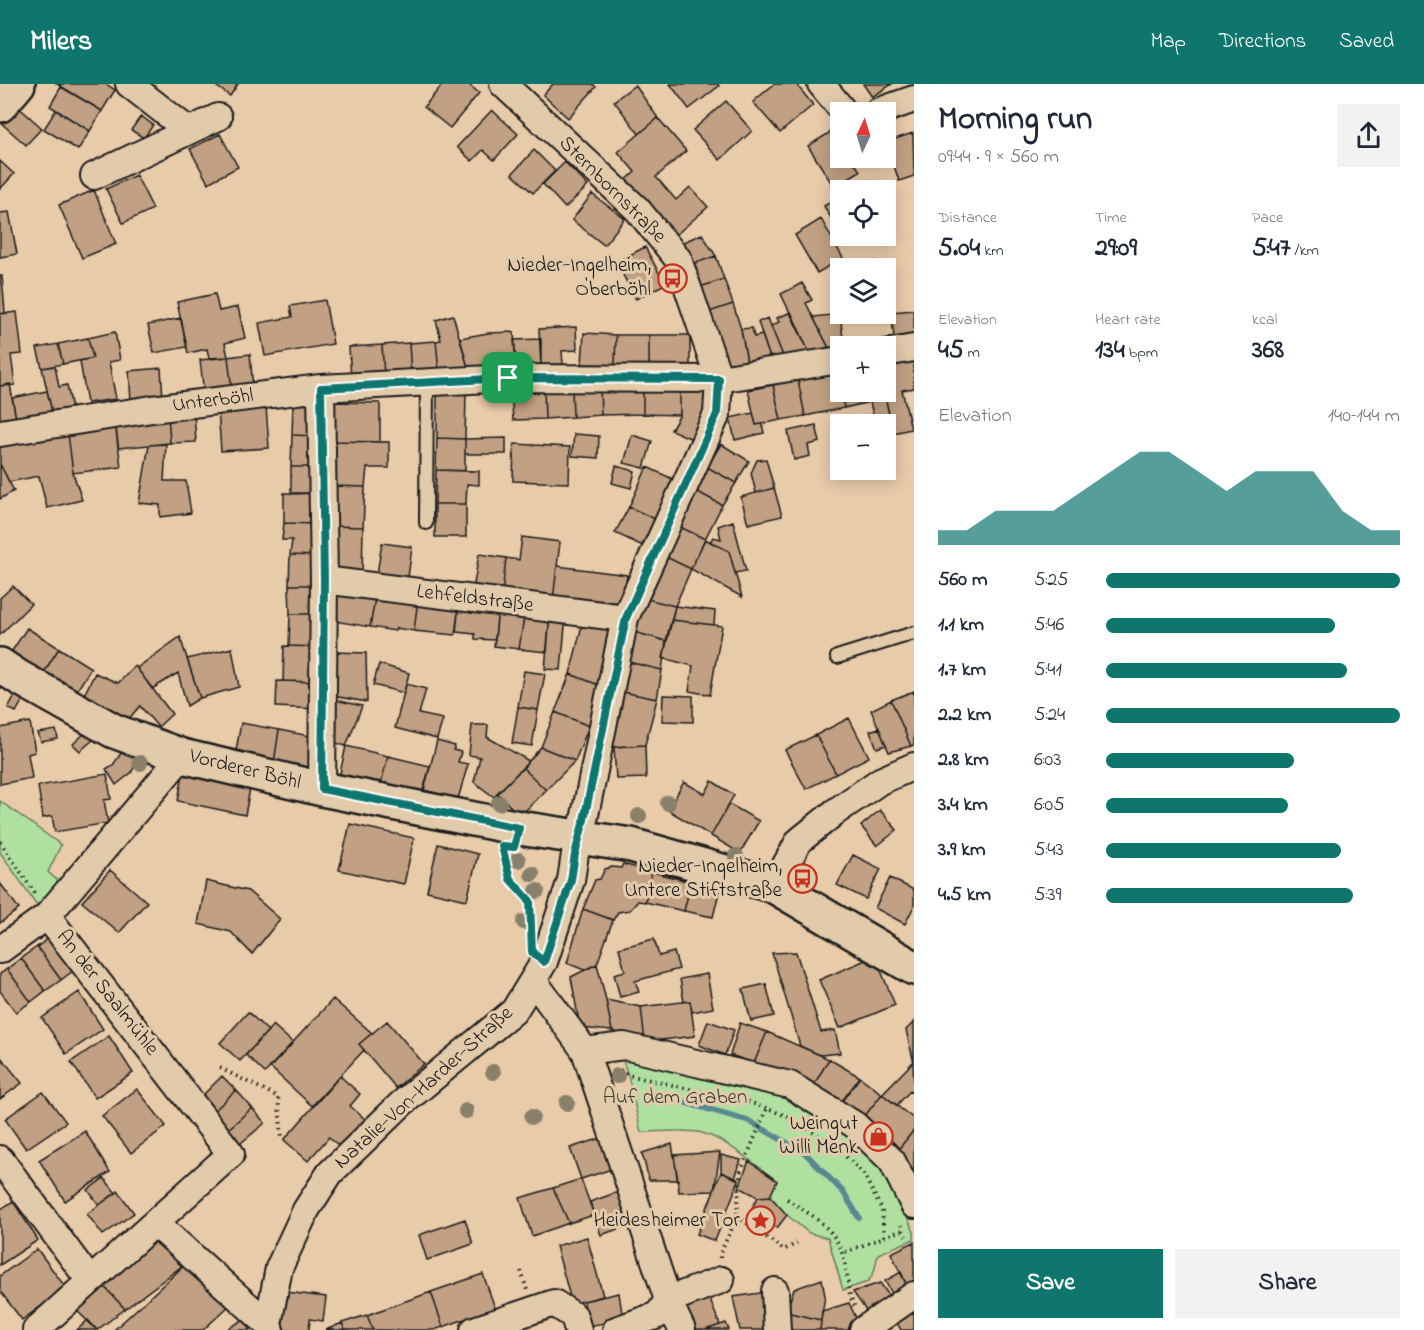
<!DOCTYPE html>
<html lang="en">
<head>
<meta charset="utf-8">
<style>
  :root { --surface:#fff; --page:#f2f2f3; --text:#1f2937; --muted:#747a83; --accent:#0f766e }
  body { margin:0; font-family:"Indie Flower",sans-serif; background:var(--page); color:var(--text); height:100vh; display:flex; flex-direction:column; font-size:22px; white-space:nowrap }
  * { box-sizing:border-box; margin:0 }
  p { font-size:20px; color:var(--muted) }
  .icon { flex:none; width:33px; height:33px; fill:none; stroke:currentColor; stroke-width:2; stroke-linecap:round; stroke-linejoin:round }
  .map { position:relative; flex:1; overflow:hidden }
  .panel { display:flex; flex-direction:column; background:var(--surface); width:510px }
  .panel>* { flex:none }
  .needle { width:39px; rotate:4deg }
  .controls { position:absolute; left:830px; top:18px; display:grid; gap:12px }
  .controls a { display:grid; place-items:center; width:66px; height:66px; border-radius:0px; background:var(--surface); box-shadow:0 3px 15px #0003; font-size:30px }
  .pin { position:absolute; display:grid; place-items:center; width:51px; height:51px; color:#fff; margin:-26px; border-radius:12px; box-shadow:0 3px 9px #0006 }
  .round { display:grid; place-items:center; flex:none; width:63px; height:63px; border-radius:0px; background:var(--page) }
  .summary { display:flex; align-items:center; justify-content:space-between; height:102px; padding:0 24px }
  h1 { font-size:33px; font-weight:700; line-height:45px }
  .stats { display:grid; grid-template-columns:repeat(3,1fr); gap:9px; height:102px; padding:6px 24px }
  .stats div { display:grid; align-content:center }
  .stats b { font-size:26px; font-weight:700 }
  .stats small { font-size:16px; font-weight:400 }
  .stats p { font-size:16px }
  .chart { height:168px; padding:12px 24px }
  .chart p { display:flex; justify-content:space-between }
  .chart svg { width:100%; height:108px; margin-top:6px; fill:var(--accent); opacity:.7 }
  .primary-button { display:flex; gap:12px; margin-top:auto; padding:12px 24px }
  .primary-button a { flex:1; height:69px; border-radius:0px; background:var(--accent); color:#fff; font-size:24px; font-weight:700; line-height:69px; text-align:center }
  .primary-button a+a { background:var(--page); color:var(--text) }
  ul { padding:0 24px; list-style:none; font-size:20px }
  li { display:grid; grid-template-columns:96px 72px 1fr; align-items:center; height:45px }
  li i { height:15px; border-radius:8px; background:var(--accent) }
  header { display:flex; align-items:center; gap:36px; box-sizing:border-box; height:84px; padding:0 30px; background:var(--accent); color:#fff }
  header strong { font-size:28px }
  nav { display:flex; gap:33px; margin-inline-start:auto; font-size:21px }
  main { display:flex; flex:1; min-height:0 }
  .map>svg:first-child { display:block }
  .green { fill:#b0e0a0; stroke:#667e5e; stroke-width:1.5 }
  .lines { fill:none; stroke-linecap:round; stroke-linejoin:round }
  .stream { stroke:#598991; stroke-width:6 }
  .building { fill:#c1a083; stroke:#1c1c1c; stroke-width:1.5 }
  .service-casing { stroke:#1c1c1c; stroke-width:16 }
  .minor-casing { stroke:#1c1c1c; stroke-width:30 }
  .secondary-casing { stroke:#1c1c1c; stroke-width:38 }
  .path { stroke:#1c1c1c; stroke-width:4; stroke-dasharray:1.5 4.5; stroke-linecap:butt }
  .service { stroke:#e2cbab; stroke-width:12 }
  .minor { stroke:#e2cbab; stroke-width:26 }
  .secondary { stroke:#e2cbab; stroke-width:33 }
  .tree { fill:#88806a }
  .route-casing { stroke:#fff; stroke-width:12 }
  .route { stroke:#0f766e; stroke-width:8 }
  .labels { text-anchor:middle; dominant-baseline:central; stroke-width:6; stroke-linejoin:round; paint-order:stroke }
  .street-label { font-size:21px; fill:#1c1c1c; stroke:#e2cbab }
  .poi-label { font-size:21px; fill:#1c1c1c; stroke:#e2cbab; text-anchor:end }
  .park-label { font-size:21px; fill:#3a4336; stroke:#e2cbab }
</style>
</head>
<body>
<header>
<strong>Milers</strong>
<nav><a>Map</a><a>Directions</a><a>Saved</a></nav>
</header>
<main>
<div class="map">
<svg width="914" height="1246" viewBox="0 0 914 1246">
  <rect width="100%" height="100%" fill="#e8cba9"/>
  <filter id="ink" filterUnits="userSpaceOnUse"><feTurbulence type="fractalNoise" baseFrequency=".0167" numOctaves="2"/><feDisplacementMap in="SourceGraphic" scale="12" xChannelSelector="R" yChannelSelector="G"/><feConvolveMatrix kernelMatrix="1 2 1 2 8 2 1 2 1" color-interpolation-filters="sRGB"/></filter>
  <g filter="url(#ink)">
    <path class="green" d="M0 717 61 761 48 788 58 797 44 816 37 821 0 768Z
      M621 971 797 1015 847 1049 883 1083 914 1148V1155L878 1170 874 1188 868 1198 843 1206 828 1154 809 1149 787 1131 770 1112 777 1097C755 1081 728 1056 702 1049 690 1045 656 1048 641 1048L628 991Z"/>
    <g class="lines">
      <path class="stream" d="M673 1015 747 1036 805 1069 844 1109 859 1134"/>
    </g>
    <path class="building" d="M57 0H106L115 6 102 27Z
      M213 0H238L230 12Z
      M443 0H468L479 9 450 44 424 23Z
      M553 0H593L596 3 568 34 543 11Z
      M670 0H718L719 2 689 25Z
      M774 0H796L813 21 780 49 753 18Z
      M863 0H892L872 13Z
      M635 1 658 34 639 50 614 17Z
      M61 3 102 27 90 47 50 22Z
      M726 17 752 47 720 76 693 46Z
      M16 21 42 44 26 61 0 38Z
      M56 26 90 47 78 66 44 45Z
      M492 26 518 50 494 76 483 66 472 77 457 63Z
      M141 32 153 41 144 54 131 46Z
      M658 34 686 67 656 93 676 116 690 103 708 123 671 155 623 99 635 88 618 68Z
      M834 46 840 55V74H851L860 87 834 103 808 62Z
      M913 49 914 92 899 97 886 58Z
      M220 50 238 83 208 99 190 65Z
      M534 66 555 87 533 109 512 90Z
      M0 77 14 90 0 105Z
      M565 78 588 102 565 124 543 100Z
      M136 91 153 125 123 139 106 105Z
      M869 96 876 106H850Z
      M94 106 116 160 82 174 59 121Z
      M592 110 625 135 604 161 572 136Z
      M840 112V149L824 122Z
      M885 123 891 133 885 136Z
      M9 128 17 170 0 173V129Z
      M821 135 843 174 817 189 795 151Z
      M702 150 716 172 689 181 679 160Z
      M841 152H858L846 159Z
      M645 163 665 200 636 215 616 178Z
      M716 172 724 195 697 204 689 181Z
      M876 177 877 184H857L856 182Z
      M0 192H2L5 229 0 230Z
      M724 195 733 220 706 229 697 204Z
      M802 199 812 216 806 219 829 264 809 268 781 210Z
      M215 210 219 227 238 223 245 254 225 259 228 273 209 274 207 265 188 269 177 218Z
      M325 216 333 260 265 272 259 239 292 233 290 222Z
      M733 220 741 245 747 278 722 283 706 229Z
      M914 226V250L894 253 891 228Z
      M17 228 22 270 11 271 15 301 0 302V230Z
      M791 228 809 268 783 272 771 242 779 238 777 234Z
      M840 230 844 262 829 264 813 233Z
      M453 231 469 287 439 288 436 257 441 256 436 236Z
      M181 234 187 263 154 269 148 241Z
      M768 234 771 242 783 272 770 274 758 238Z
      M576 243 577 266 562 267 563 281 541 282 539 245Z
      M752 244 754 253 762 251 770 274 747 278 741 245Z
      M115 248 120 276 109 278 116 315 87 319 80 277 93 274 88 254Z
      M514 248 516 281 490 282 469 287 460 254 488 249Z
      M584 249 616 251 615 281 582 280Z
      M616 251H649V282L615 281Z
      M649 251H690V282H649Z
      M88 254 93 274 63 280 58 260Z
      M541 255V282L516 281 514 256Z
      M436 257 439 288 411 291 409 259Z
      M409 259 411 291 384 293 382 261Z
      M58 260 63 280 42 284 37 264Z
      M382 261 384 293 351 295 349 263Z
      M250 270 253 305 232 307 228 273Z
      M914 271V304L902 306 911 345 893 349 884 308 885 278Z
      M228 273 232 307 204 310 200 276Z
      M55 282 59 303 67 301 72 324 52 328 42 284Z
      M161 284 163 315 131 317 129 287Z
      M837 288 844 324 805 332 798 296Z
      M798 296 805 332 781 336 773 301Z
      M10 300 16 335 0 338V302Z
      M643 301V330L601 331 600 302Z
      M643 301H680V331L643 330Z
      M680 301H706L703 329 692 355 671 346 680 331Z
      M773 301 781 336 756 341 748 306Z
      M600 302 601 331 573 333 572 303Z
      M544 303H572L573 333 545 335Z
      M544 303 545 335 513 336 511 305Z
      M47 307 52 328 16 335 12 314Z
      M841 308H884L894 352 885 354V340H875L870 318 844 324Z
      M437 310H466L465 355 437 354Z
      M332 318 380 319V358L331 357Z
      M293 320 318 321 317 352 292 351Z
      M266 322 269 364 221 367 218 325Z
      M194 328 196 358 170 359 168 330Z
      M753 329 756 341 762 340 764 349 735 356 730 334Z
      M168 330 170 359 118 364 115 336Z
      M115 336 121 383 73 389 67 342Z
      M816 341 820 358 808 361 810 372 794 376 788 347Z
      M67 342 73 389 82 416 47 424 39 392 9 398 0 380V357Z
      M574 350 599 352 598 374 572 372Z
      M292 351 317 352V383H291Z
      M632 351 652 357 644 384 624 379Z
      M437 354 465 355V387L436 386Z
      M506 354V370H465V355Z
      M331 357 389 358V384H367L365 403 331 402Z
      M166 360 164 397H186L191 429 160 433V421L139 419 149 361Z
      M514 360 570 363 569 399 513 397Z
      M721 360 749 377 736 399 707 383Z
      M766 375 774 404 756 409 751 389 757 376Z
      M0 380 14 407 0 415Z
      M616 382 635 387 631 404 612 399Z
      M291 383H317L318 409 291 410Z
      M647 383 675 396 657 436 629 423Z
      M707 383 736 399 722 421 694 406Z
      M436 386 479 387V401L467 400 466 420H435Z
      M331 402 365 403 363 443 331 442Z
      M774 404 782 432 748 440 741 413Z
      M694 406 722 421 705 455 676 441Z
      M284 409H318L319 440 284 439Z
      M435 420H466V453H435Z
      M629 423 657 436 645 463 615 449Z
      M733 437 746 487 735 489 729 467 710 458 713 453 721 455 718 442Z
      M284 439 319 440 318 472 290 471 292 456H282Z
      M676 441 705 455 691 485 662 471Z
      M331 442 363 443 362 494 329 493Z
      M522 453 560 458 553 516 502 510 506 474 519 476Z
      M705 455 729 467 742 513 691 485Z
      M382 459 412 463 407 501 376 496Z
      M479 470 506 474 502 510 473 506Z
      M290 471 318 472V501H289Z
      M662 471 691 485 675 522 643 514Z
      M557 482 627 491 622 525 553 516Z
      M289 501H318V530H290Z
      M13 502 31 520 0 551V514Z
      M334 502 376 509 370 543 328 536Z
      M376 509 418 515 414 547 396 544 395 547 370 543Z
      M643 514 675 522 666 557 634 548Z
      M418 515 459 520 455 551 414 547Z
      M459 520 498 524 495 556 475 555V550L456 548Z
      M675 522 715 527 714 541 672 536Z
      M498 524 525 527 519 565 494 562Z
      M525 527 550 529 547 568 519 565Z
      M550 529 566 531 561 586 545 585Z
      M290 530H318V563L289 562Z
      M584 533 619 541 604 603 570 590Z
      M672 536 722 542 710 611 689 607 693 582 663 574Z
      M27 544 59 564 41 593 8 573Z
      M634 548 666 557 662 586 628 578Z
      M180 553 200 614 187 622 178 589 152 605 137 584Z
      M284 562 318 563V598L283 597Z
      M59 564 91 584 73 613 41 593Z
      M232 564 239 603 200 614 187 575Z
      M334 568 366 569 367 618 333 612Z
      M628 578 662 586 657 615 623 608Z
      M379 580 409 589 404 609 373 601Z
      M135 582 172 630 158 643 140 622 125 639 82 615 95 589 118 599Z
      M524 587 545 590 538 626 518 623Z
      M570 590 604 603 589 642 555 628Z
      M277 597 318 598 317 625 276 623Z
      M406 600 426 605 419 630 443 635 437 655 395 644Z
      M914 607V661L911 662 891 616Z
      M17 608 25 612 16 628 8 624Z
      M623 608 657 615 645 661 610 663Z
      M663 611 693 612V638L662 637Z
      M331 615 362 622 346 662 333 658Z
      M891 616 911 662 889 668 871 626Z
      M518 623 538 626 532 662 512 659Z
      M555 628 589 642 575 677 541 663Z
      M849 634 869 673 836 690 816 651Z
      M30 638 35 668 28 670 32 694 0 700V644Z
      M241 639 279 646 274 679 235 672Z
      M472 641H488L487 653 529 677 494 713 474 698 480 673 469 671Z
      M879 644 886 661 877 664 870 647Z
      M56 646 58 655 41 658 38 649Z
      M279 646 320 654 314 686 274 679Z
      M86 648 93 656 80 667 73 660Z
      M816 651 836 690 806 705 785 666Z
      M437 657 455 662 453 666 461 668 458 678 468 680 458 715 424 706Z
      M645 661 646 694 616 695 614 663Z
      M346 662 388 672 380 703 339 694Z
      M541 663 575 677 546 706 523 684Z
      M124 665 140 673 131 689 116 701 106 685 113 681Z
      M388 672 430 682 421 714 380 703Z
      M523 684 546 706 520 732 497 709Z
      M184 685 251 699 245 731 178 717Z
      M107 690 111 715 104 716 108 739 55 748 52 732 43 734 38 702Z
      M712 697 734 711 711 752 668 726 684 698 705 710Z
      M729 720 759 737 740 769 711 752Z
      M880 726 897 746 877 762 861 742Z
      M350 740 414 754 404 800 339 786Z
      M438 760 478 770 467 816 427 807Z
      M853 771 881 785 866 815 837 801Z
      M623 780 652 788 645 818 638 817 630 826 618 828 613 836 583 825 595 796 600 795 605 785 612 783 621 784Z
      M110 786 147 818 119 849 82 818Z
      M652 788 691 798 684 827 645 818Z
      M890 794 914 806V822L905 840 875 824Z
      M206 797 248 807 280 835 252 870 231 848 198 840Z
      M691 798 720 804 713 833 684 827Z
      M0 799 19 825 0 839Z
      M583 825 613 836 597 880 584 886 567 879Z
      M50 853 74 886 61 896 37 863Z
      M654 855 659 872 674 868 679 885 635 897 639 908 620 913 614 890 625 887 619 864Z
      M37 863 61 896 45 907 21 874Z
      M796 868 821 948 835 946 840 969 820 971 800 962 772 869Z
      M875 872 895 921 840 944 819 896Z
      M21 874 45 907 31 918 7 885Z
      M597 880 606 916 612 947 580 944 571 893Z
      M7 885 31 918 16 928 0 907V890Z
      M707 890 713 924 692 928 690 917 684 918 680 895Z
      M766 900 774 932 751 937 743 905Z
      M79 908 103 945 66 970 42 934Z
      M333 915 372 949 359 960 364 966 312 1022 270 983Z
      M606 916 641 923 645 958 612 947Z
      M690 917 695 952 645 958 641 923Z
      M248 928 268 947 240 977 220 959Z
      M387 937 424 980 396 1004 359 960Z
      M708 937 734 946 725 971 699 961Z
      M914 938V979L906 946Z
      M740 939 767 948 754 979 730 971Z
      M273 941 293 959 265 989 246 971Z
      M767 948 829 975 812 1004 802 994 754 979Z
      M109 952 133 989 95 1014 71 978Z
      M0 972 22 999 0 1015Z
      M829 975 860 993 839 1021 812 1004Z
      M913 978 914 1011 910 1007 897 1021 882 1010Z
      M222 992 236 1006 209 1032 196 1018Z
      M340 992 360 1010 350 1022 365 1035 341 1064 329 1053 308 1077 284 1056Z
      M860 993 882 1010 860 1038 839 1021Z
      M137 1005 166 1042 131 1069 102 1032Z
      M236 1006 252 1024 225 1048 209 1032Z
      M43 1008 66 1038 26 1065 5 1035Z
      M882 1010 914 1035V1046L897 1067 860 1038Z
      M252 1024 265 1039 236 1063 225 1048Z
      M914 1046V1096L897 1067Z
      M85 1047 110 1088 65 1117 39 1076Z
      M605 1053 615 1084 581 1095 570 1064Z
      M672 1060 678 1096H649L642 1069Z
      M720 1068 714 1107 679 1108 674 1071Z
      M721 1071 741 1076 735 1094 721 1088Z
      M749 1077 777 1097 770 1112 758 1113 739 1103Z
      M721 1088 739 1096 715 1157 697 1150Z
      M104 1094 116 1109 99 1121 88 1106Z
      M581 1095 594 1131 569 1139 553 1104Z
      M553 1104 569 1139 532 1152 520 1114Z
      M118 1107 134 1129 103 1151 87 1130Z
      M621 1107 632 1140 601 1151 590 1118Z
      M770 1112 787 1131 777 1144 751 1126 758 1113Z
      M13 1117 38 1156 0 1181V1126Z
      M465 1135 473 1160 427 1176 419 1151Z
      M160 1149 190 1176 125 1225 101 1199Z
      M587 1153 603 1212 572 1220 556 1162Z
      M914 1158V1196L907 1202 891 1169Z
      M37 1165 66 1204 22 1236 0 1207V1192Z
      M190 1176 231 1220 203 1246H114Z
      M901 1188 907 1202 893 1211 885 1197Z
      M483 1190 495 1224 443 1243 431 1208Z
      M822 1195 825 1212 821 1236 786 1228 794 1205Z
      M101 1199 125 1225 97 1246 75 1225Z
      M880 1199 890 1213 869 1231 853 1208Z
      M706 1206 720 1241 705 1246H689L677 1216Z
      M286 1208 326 1213 323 1237 310 1235 309 1246H282Z
      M431 1208 443 1243 434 1246H373L367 1231Z
      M767 1208 771 1246H740L733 1213Z
      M619 1209 623 1236 587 1242 584 1217Z
      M849 1219 859 1240 851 1246H820L822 1227Z
      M914 1222V1246H901L895 1235Z
      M786 1228 821 1236 820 1246H785Z
      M367 1231 373 1246H345L342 1239Z
      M246 1234 250 1246H226Z
      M88 1236 97 1246H77Z
      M342 1239 345 1246H326Z
      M726 1239 729 1246H705Z"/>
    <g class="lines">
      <defs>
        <path id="service" d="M426 439 427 298
          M837 573 914 549"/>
        <path id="minor" d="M129 0 189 47
          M821 0 844 28
          M877 28 914 15
          M94 92 218 33
          M885 269 914 264
          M321 304 324 496 322 705
          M0 349 152 325 321 304 508 294 719 295 840 276
          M324 496 625 534
          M774 802 799 757 835 728 880 697 914 682
          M0 866 47 832
          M533 896 585 967 668 1216 682 1246
          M585 967 624 962 790 1001 855 1041 892 1077 914 1121
          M0 1075 90 1197
          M155 1139 268 1240
          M775 1207 777 1246
          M668 1216 721 1196
          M36 1246 231 1070 47 832 182 672
          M270 1246 268 1240 279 1184 306 1126 330 1089 401 1020 514 927 544 878 571 796 575 770 584 736 625 534 717 330 719 295 678 175 637 125 503 0
          M474 1246 554 1219 574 1232 578 1246
          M616 1246 658 1231 668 1216
          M863 1246 914 1211"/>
        <path id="secondary" d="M0 21 18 0
          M0 581 18 593 114 647 182 672 322 705 519 744 631 761 774 802 914 884"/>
      </defs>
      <use href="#service" class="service-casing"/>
      <use href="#minor" class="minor-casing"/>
      <use href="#secondary" class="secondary-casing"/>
      <path class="path" d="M0 758 37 812
        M504 767 510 795 530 817 531 839
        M220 984 278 1013 282 1054
        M620 986 628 991 752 1019 792 1034 838 1065 863 1089 882 1126 884 1153 843 1169
        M787 1115C817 1135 839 1145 846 1184 849 1202 847 1208 856 1225
        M737 1132 784 1166 797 1159
        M903 1146 906 1152
        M884 1153 903 1146 901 1140
        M720 1174V1170L737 1133 740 1089 767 1024
        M521 1187 527 1206"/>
      <use href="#service" class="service"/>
      <use href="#minor" class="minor"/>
      <use href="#secondary" class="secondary"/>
    </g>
    <g class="tree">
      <circle cx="140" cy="679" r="8"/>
      <circle cx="499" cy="719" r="8"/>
      <circle cx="668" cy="719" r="8"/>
      <circle cx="639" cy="732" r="8"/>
      <circle cx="736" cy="772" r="8"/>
      <circle cx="518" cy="776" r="8"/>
      <circle cx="532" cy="790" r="8"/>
      <circle cx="537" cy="807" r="8"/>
      <circle cx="524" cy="838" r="8"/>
      <circle cx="493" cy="988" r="8"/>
      <circle cx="617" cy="992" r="8"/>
      <circle cx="567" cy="1019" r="8"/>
      <circle cx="466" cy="1027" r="8"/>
      <circle cx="532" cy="1033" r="8"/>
    </g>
  </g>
  <g class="lines" filter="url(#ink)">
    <defs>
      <path id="route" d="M508 294 719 295 717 330 626 534 584 736 575 770 571 796 544 878 532 868 530 817 510 795 502 762 514 763 519 744 322 705 324 496 321 304Z"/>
    </defs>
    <use href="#route" class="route-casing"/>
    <use href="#route" class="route"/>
  </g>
  <defs>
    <symbol id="bus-ring" viewBox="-11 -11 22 22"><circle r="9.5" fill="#e2cbab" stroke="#c8321e" stroke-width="1.5"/><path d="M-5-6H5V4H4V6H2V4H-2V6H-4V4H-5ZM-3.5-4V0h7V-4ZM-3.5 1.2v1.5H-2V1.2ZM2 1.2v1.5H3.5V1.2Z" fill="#c8321e"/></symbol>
    <symbol id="shop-ring" viewBox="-11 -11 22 22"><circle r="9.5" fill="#e2cbab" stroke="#c8321e" stroke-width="1.5"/><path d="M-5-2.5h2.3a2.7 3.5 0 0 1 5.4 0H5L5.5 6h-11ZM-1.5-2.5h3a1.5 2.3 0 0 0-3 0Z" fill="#c8321e"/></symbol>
    <symbol id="sight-ring" viewBox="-11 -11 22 22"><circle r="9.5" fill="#e2cbab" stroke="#c8321e" stroke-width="1.5"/><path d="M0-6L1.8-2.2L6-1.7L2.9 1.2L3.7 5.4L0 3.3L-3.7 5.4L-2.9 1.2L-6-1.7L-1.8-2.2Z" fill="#c8321e"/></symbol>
  </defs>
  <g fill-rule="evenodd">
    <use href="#bus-ring" x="656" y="178" width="33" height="33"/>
    <use href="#bus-ring" x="786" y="778" width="33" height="33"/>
    <use href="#shop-ring" x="862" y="1036" width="33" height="33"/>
    <use href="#sight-ring" x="744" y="1120" width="33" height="33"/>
  </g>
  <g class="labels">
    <g class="street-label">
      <text transform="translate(612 106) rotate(45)">Sternbornstraße</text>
      <text transform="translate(213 317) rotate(-7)">Unterböhl</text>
      <text transform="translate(475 515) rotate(7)">Lehfeldstraße</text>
      <text transform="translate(245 686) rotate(14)">Vorderer Böhl</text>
      <text transform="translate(107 909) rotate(52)">An der Saalmühle</text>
      <text transform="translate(424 1004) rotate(-42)">Natalie-Von-Harder-Straße</text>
    </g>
    <g class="poi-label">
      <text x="651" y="182">Nieder-Ingelheim,<tspan x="651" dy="24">Oberböhl</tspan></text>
      <text x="782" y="783">Nieder-Ingelheim,<tspan x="782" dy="24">Untere Stiftstraße</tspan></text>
      <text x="858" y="1040">Weingut<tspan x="858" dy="24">Willi Menk</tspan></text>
      <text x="740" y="1137">Heidesheimer Tor</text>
    </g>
    <g class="park-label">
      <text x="675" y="1014">Auf dem Graben</text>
    </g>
  </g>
</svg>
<div class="controls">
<a><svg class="needle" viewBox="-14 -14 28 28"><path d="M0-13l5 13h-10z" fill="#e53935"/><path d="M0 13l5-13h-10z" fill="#747a83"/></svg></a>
<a><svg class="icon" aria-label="locate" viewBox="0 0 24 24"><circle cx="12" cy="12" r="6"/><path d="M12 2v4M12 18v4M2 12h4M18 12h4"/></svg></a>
<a><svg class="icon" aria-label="layers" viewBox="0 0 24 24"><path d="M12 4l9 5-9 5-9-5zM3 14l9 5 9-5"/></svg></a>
<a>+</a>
<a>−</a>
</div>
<div class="pin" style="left:508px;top:294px;background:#1e9e55"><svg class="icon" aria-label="arrive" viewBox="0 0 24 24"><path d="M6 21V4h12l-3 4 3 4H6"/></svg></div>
</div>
<section class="panel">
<div class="summary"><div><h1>Morning run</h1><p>09:44 · 9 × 560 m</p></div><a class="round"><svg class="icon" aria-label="share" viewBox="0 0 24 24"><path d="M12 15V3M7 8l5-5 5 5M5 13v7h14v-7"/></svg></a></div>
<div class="stats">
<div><p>Distance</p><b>5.04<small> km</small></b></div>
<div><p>Time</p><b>29:09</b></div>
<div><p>Pace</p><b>5:47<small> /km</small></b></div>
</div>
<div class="stats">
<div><p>Elevation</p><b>45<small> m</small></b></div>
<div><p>Heart rate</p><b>134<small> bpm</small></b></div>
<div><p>kcal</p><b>368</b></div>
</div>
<div class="chart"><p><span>Elevation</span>140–144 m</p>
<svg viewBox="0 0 160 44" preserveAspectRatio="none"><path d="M0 44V38L10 38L20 30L30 30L40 30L50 22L60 14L70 6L80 6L90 14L100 22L110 14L120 14L130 14L140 30L150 38L160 38V44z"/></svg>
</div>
<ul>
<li><b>560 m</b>5:25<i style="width:100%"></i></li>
<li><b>1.1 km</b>5:46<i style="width:78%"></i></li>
<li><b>1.7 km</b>5:41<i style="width:82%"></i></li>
<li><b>2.2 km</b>5:24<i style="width:100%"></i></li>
<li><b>2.8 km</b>6:03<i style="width:64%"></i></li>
<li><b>3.4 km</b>6:05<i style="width:62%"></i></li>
<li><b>3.9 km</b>5:43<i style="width:80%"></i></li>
<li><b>4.5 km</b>5:39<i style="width:84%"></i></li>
</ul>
<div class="primary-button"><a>Save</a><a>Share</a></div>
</section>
</main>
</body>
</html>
